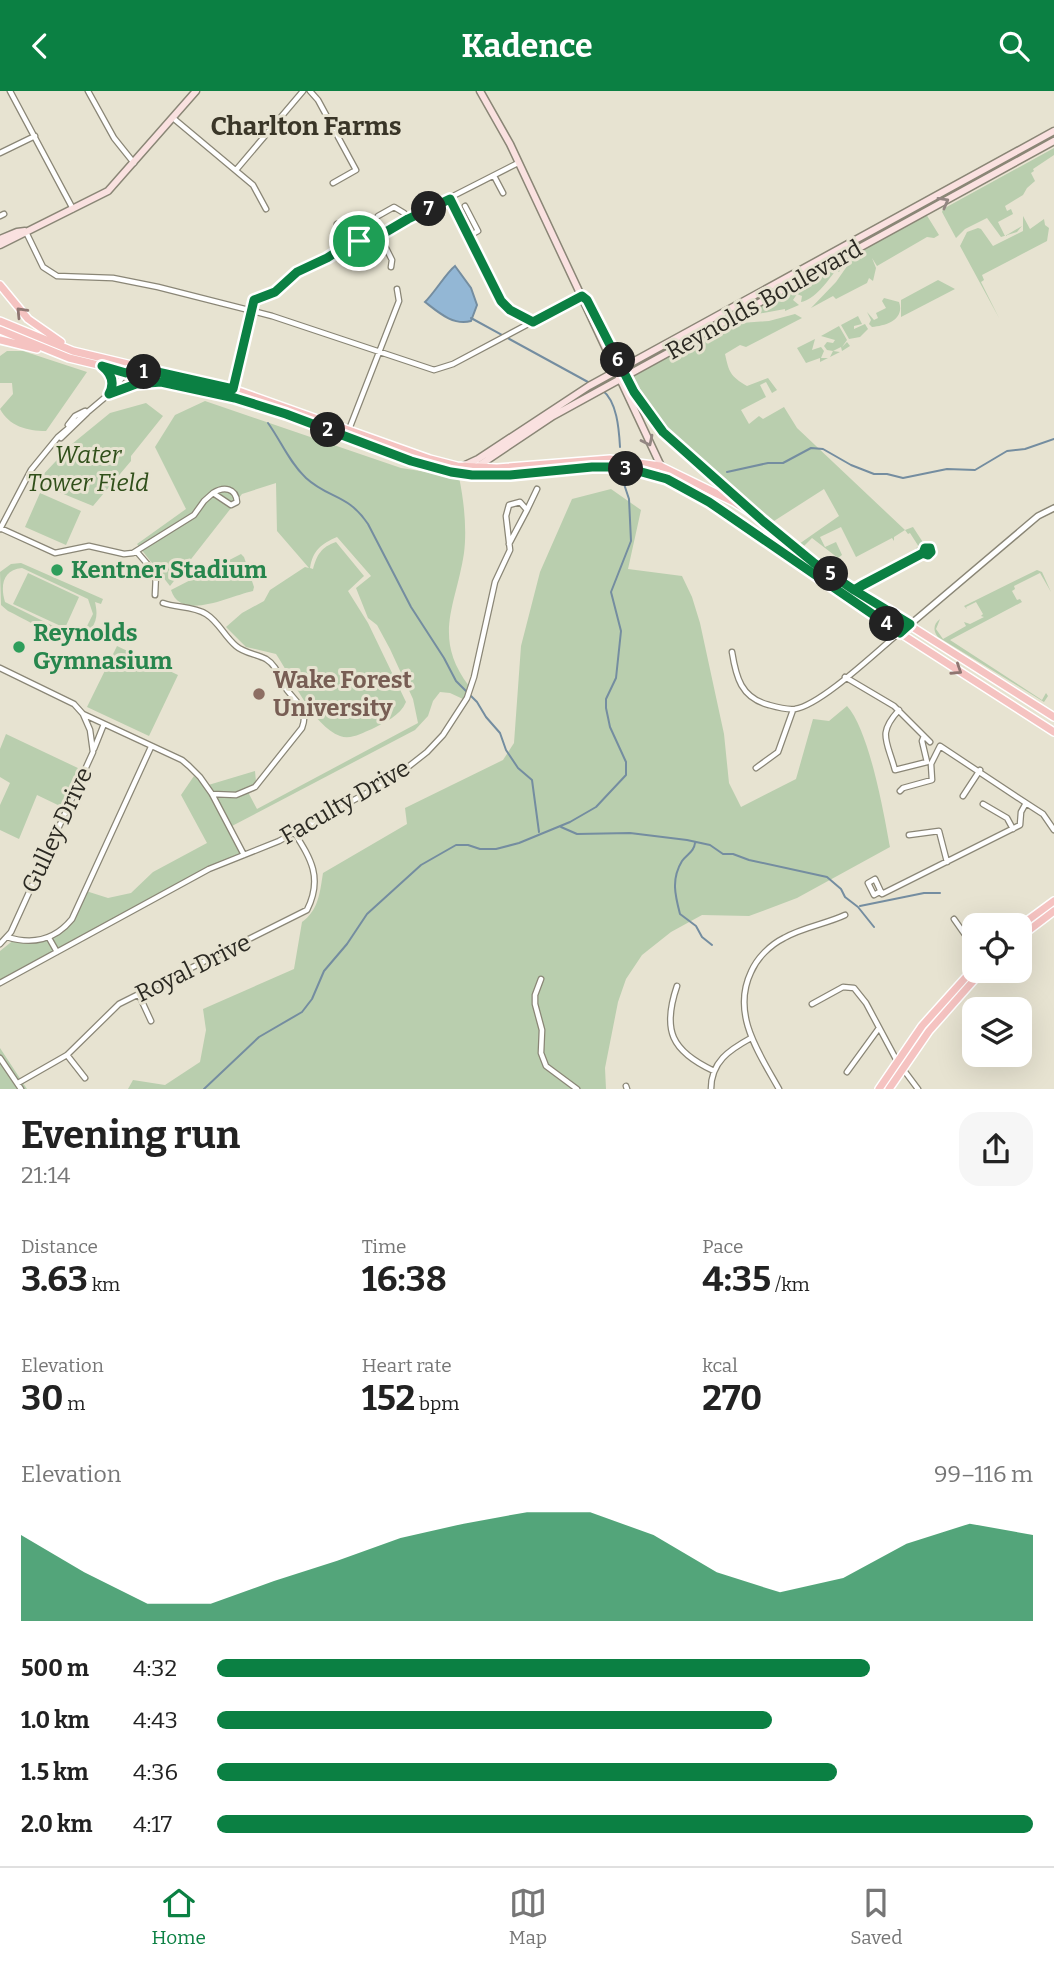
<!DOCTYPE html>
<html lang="en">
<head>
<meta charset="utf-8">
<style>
  :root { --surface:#fff; --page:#f6f6f6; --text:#222; --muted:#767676; --line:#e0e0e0; --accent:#0b8043 }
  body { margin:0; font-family:Bitter,serif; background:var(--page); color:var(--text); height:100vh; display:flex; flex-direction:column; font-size:26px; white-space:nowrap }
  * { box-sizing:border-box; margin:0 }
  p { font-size:23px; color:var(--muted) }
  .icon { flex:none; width:38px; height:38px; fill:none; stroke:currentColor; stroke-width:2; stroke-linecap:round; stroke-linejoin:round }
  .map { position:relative; height:998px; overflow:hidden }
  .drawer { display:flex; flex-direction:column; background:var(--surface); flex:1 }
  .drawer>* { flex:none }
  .controls { position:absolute; left:962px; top:822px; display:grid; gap:14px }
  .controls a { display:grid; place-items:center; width:70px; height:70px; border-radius:14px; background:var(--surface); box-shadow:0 7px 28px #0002; font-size:35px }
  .pin { position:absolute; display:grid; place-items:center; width:60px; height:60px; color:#fff; margin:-30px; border:4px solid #fff; border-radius:50%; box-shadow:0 2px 7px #0007 }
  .km { position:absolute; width:35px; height:35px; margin:-18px; border-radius:50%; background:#222; color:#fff; font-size:19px; line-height:35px; text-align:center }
  .round { display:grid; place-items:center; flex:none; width:74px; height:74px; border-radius:21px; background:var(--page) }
  .summary { display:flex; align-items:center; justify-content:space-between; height:119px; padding:0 21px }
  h1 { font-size:38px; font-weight:700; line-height:52px }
  .figures { display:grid; grid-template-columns:repeat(3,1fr); gap:10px; height:119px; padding:7px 21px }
  .figures div { display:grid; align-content:center }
  .figures b { font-size:35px; font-weight:700 }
  .figures small { font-size:19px; font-weight:400 }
  .figures p { font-size:19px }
  .chart { height:196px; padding:14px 21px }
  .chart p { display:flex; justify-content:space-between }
  .chart svg { width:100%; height:126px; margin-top:7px; fill:var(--accent); opacity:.7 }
  ul { padding:0 21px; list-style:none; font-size:23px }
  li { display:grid; grid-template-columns:112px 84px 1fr; align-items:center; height:52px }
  li i { height:18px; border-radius:9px; background:var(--accent) }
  header { display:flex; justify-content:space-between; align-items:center; height:91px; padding:0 21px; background:var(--accent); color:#fff; font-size:32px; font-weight:700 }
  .menu { display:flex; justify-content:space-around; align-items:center; height:98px; border-top:2px solid var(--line); background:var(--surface); font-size:19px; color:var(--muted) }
  .menu a { display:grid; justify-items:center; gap:4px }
  .menu .active { color:var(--accent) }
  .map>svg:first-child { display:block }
  .green { fill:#b9ceae; fill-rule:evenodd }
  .water { fill:#93b7d5; stroke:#748da0; stroke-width:2 }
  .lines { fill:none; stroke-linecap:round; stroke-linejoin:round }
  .stream { stroke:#748da0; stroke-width:2 }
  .minor-casing { stroke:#8a8676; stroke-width:7 }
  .tertiary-casing { stroke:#8a8676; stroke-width:8 }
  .secondary-casing { stroke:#8a8676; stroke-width:9 }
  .primary-casing { stroke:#fff; stroke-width:10 }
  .minor { stroke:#fff; stroke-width:4.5 }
  .tertiary { stroke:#fff; stroke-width:5 }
  .secondary { stroke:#fae1e0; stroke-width:6 }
  .primary { stroke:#f5c3c1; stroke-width:7 }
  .oneway { stroke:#938682 }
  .oneway2 { stroke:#907672 }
  .route-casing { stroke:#fff; stroke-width:14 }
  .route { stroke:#0b8043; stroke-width:9 }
  .leisure-dot { fill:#2e9e5b; stroke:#e7e3d1; stroke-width:2.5 }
  .education-dot { fill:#8d6e63; stroke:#e7e3d1; stroke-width:2.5 }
  .labels { text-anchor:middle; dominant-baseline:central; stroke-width:6; stroke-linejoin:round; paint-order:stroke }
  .street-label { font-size:24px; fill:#2c2a23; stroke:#e7e3d1 }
  .park-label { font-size:24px; font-style:italic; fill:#304f1a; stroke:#e7e3d1 }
  .leisure-label { font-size:24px; font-weight:bold; fill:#27864d; stroke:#e7e3d1; text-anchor:start }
  .education-label { font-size:24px; font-weight:bold; fill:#785e54; stroke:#e7e3d1; text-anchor:start }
  .neighbourhood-label { font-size:26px; font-weight:bold; fill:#3a3628; stroke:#e7e3d1 }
</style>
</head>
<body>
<header><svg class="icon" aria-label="back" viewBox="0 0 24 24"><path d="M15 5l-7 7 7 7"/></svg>Kadence<svg class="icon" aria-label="search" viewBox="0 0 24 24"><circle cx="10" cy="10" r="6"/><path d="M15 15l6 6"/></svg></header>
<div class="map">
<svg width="1054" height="998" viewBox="0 0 1054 998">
  <rect width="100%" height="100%" fill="#e7e3d1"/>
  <path class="green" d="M1054 57V64L1033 78 1034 80 1031 82 1035 90 1027 97 1023 104 1005 115 1007 120 1011 118 1013 123 998 131 1005 145 1022 135 1017 141 1001 146 987 127 965 138 956 147 942 121 943 118Z
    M926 123 939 144 934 147 927 146 877 175 872 167 876 177 873 190 869 187 867 192 836 208 833 205 811 217 836 191 852 168 865 157Z
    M1023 125 1030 138 1044 128 1045 134 1049 137 1047 150 982 184 984 189 981 191 999 227 960 155 967 141 978 137 981 138 993 155 1023 140Z
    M846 168 839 181 836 179C828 190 814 209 801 211L802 205 797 203 793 209 799 214 785 220V218L752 224 747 227 741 225Z
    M938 189 955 198 901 226V209Z
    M884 207 899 211C905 228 887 235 872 236L869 233 871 229 867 221 874 229 878 227 876 222 886 217 882 210Z
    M795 223 802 227 746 256 740 254 725 263C729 281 730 285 747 295L768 287 777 299 772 302 766 291 760 294 766 306 741 319 749 333 759 325 763 328 784 316 797 337 905 439 913 436 926 456 894 473 892 469 894 472 917 460 916 457 919 456 910 442 908 443 905 439 894 446V450L892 447 856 466 841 436 820 446 825 456 836 451 842 464 838 467 812 447 804 455H800L795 450 799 453 839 425 824 398 774 430C722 386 664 349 631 290V286L728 233 769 230Z
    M858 225 862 233 854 235V238L865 233 868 238 860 246 849 248 841 234Z
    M839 235 847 249 842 256 847 251 850 255 842 260 841 256 833 260 840 261 830 266 833 260 827 259 824 255 827 251 833 252 835 249 821 245Z
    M815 248 812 259 821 256 824 260 821 267H828L820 271V267L806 272 797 257Z
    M7 260H23L87 281 46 340C27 340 9 335 0 318L13 303 12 292H0V265Z
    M205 310 401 377 459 386C464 410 467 438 464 462 456 515 432 546 469 595L463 608 450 602 440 601 433 610 428 625 415 639 232 735 244 764 209 778 0 892V860L15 848 39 849 68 833 86 800 108 807 131 802 153 781 207 752 181 704 194 685 205 695 255 680 256 691 249 703 257 718 418 632 413 608 390 558 377 534 368 527 356 497 371 485 337 446C321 453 313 459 310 477L313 478C317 464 321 456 336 451L364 485 348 500 368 532 406 611C400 625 385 631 372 638 362 642 351 649 340 645 313 635 292 587 276 563L246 556 226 536 242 522 264 510 270 499 305 476 309 477 277 440 276 392 242 403 170 495 137 453 186 418 155 356 175 324Z
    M146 312 163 325 131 365V370L93 415 39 393V388L72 353 110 322Z
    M611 398 641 419 628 478 682 485 692 506 700 532 724 643 729 692 741 716 796 688 813 628 829 630 847 615C869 639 884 722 890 756L797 807 749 825 702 824 671 841 642 864 626 888 618 911 605 977 606 998H128L133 989 165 994 200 971 206 939 203 918 294 878 302 831C319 819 320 800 323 782L407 733 405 717 503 669 514 652 521 555 540 481 572 408Z
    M40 402 81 420 66 454 25 436Z
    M241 463 244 466 254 496 253 500C229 505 181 531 171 499Z
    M21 472 103 508 101 513 95 511C97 520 98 529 91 538 73 560 30 530 8 520L1 514 0 481 11 473ZM22 477 88 508 93 523 86 537 74 542 63 540 5 511C0 494 3 479 22 477Z
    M1037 479 1042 481 1051 501 1040 482 1014 495 1015 498 1012 500 1017 509 1020 508 1022 511 950 549 1042 609 1046 602 1048 605 1044 611 938 546C933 540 933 533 940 528L936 538 943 548 966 535 964 531 970 533 984 526 981 525 983 523 976 511 966 516 967 518 964 515Z
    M28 482 79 506 65 537 13 513Z
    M117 555 178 584 149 645 87 616Z
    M6 643 80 678 62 716 37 704 19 748 0 739V714L10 692 0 686V658Z
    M0 957 27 998H0Z"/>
  <path class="water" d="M455 175 471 197 477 214 471 230C453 235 438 221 425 211 435 201 447 181 455 175Z"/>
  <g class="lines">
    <path class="stream" d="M471 227 588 291
      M602 299C617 310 619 338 620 356
      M268 332C281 350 289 371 306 387 329 408 348 403 368 433L411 516 444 567 456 590 477 611 486 626 500 642 506 659 518 677 532 689 539 741
      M727 381 768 372H783L811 357 823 358 851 374 874 383H887L903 387 947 378 975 379 1007 360 1025 358 1054 348
      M561 736 577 743 630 742 687 749 710 754 723 763H733L749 769 827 786 841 798 845 806 858 816 874 836
      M695 752C694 761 687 763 682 770 671 788 675 804 680 823L696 835 702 846 712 854
      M860 815 924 802H940
      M204 998 259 946 302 921 312 908 324 880 347 853 367 823 421 774 456 754H468L480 758H496L519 752 570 731 596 716 626 684V671L610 636 606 617V608L616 587 621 540 611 501 631 450 629 408 621 384"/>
    <defs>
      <path id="minor" d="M10 0 73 118
        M88 0 114 47 134 72
        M310 0 318 9 356 79 333 92
        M173 27 253 94 266 118
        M0 62 35 45
        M236 79 303 0
        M494 85 503 102
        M450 108 501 210 510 219 532 231
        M465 115 478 140 469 145
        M0 125 4 123
        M378 125 394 116 404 122 408 128
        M337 133 352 151
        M26 141 43 176 57 185 113 187 158 196 272 225 434 279 453 273 581 205
        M380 145 392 169 391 176
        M233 298 252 214 256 208 275 201 297 181 327 167 346 154 377 147 408 128 518 72
        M113 301 136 293 158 291
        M68 334 75 325 85 320
        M348 341 399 210 397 198
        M61 347 87 322
        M527 419 537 398
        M0 437 55 462 89 455 124 463 133 462 194 424 204 410 213 402 231 414 237 411C236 397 224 395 213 402
        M0 438 31 379 58 346 109 303 126 282
        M923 460a4 4 0 1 1 8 0a4 4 0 1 1-8 0Z
        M137 461 156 483 155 504
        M854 499 924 462
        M163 512C177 517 193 515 206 523 219 531 224 545 236 555 244 562 256 563 266 568 279 576 279 589 287 599 297 612 309 619 302 637L255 696 236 704 212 703
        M732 561C736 586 741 607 769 614 776 616 787 619 795 618 821 614 876 561 899 542
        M0 577 74 613 83 623 182 669 189 675 200 686 212 703 244 764
        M845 586 894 615 930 651
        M899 619C877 643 887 649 895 679L927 671 922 650 924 645
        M94 658 104 633
        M756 677 778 661 793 619
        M963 705 980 679
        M1026 712 1043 723 1054 739
        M983 713 1007 727 1013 738
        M909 744 939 740 947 771
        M881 800 874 804 868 792 875 788 882 803 1020 734 1021 721 1026 712 940 655 931 673 932 689 903 697 900 700
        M954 828 975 858
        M7 846C32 854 55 849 72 828L151 656
        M49 847 57 861
        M0 853 11 841 93 661 90 639 83 623
        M541 888 535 904V913L542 939 541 962 546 975 577 998
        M0 892 209 778 279 750 394 687 427 661 443 644 467 607 474 586 495 491 510 459 506 425 509 414 520 411 527 419 509 453
        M677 895C662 939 671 960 714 980
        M139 904 151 930
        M812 913 843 896 854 897 866 912 897 970 918 998
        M67 964 85 987
        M0 967 21 998
        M847 981 879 937
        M18 992 67 964 119 913 307 819C323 787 311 768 294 741
        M626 995 627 998
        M711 998C711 971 729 959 751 947
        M779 998C759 962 731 923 751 881 757 867 770 854 784 847 803 836 826 833 845 824"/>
      <path id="tertiary" d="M900 542 1038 425 1054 417"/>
      <path id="secondary" d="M480 0 510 53 667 388
        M0 148 17 141 25 140
        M0 154 108 100 196 0
        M582 205 587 209 634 301 650 326 677 354 758 423
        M463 375 478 368 589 295 1054 40
        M477 376 553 325 1054 50"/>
      <path id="primary" d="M0 194 28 228 61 251
        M0 230 73 260 233 298 430 368 457 375 497 377 610 368 660 375 734 411 763 430 814 472 854 499 1054 626
        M0 239 69 267 235 307 286 323 411 370 451 381 510 385 586 376H612L638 380 667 388 709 411 900 542 1054 641
        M0 249 37 258
        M105 278 113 293 109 303
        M1020 835 1054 810
        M1020 846 1054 820
        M879 998 922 935 975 876
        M889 998 929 940 982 880"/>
    </defs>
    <use href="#minor" class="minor-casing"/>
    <use href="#tertiary" class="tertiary-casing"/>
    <use href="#secondary" class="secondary-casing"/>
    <use href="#primary" class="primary-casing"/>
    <use href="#minor" class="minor"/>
    <use href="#tertiary" class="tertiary"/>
    <use href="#secondary" class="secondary"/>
    <use href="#primary" class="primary"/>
  </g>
  <defs><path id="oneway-chevron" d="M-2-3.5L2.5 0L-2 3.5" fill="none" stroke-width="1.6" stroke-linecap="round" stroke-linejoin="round" transform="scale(1.75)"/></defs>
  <g class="oneway">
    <use href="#oneway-chevron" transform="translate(944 111) rotate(-29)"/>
    <use href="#oneway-chevron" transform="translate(648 350) rotate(64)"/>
  </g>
  <g class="oneway2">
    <use href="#oneway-chevron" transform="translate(21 221) rotate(-134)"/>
    <use href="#oneway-chevron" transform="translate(957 579) rotate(33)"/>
  </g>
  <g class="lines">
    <defs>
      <path id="route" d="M359 150 352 151 327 167 297 181 275 201 254 209 233 298 153 280 148 282 132 279 126 282 102 275C112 283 115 292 109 303L136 293 161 291 235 307 286 323 411 370 451 381 472 384H510L592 376H612L638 380 667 388 709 411 900 542 910 533 854 499 923 462 925 457H930L931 461 928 464 923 462 862 494 854 499 814 472 763 430 663 341 634 301 587 209 582 205 533 231 510 219 501 210 450 108 408 128 374 148 359 150"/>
    </defs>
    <use href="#route" class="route-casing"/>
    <use href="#route" class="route"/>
  </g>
  <g class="leisure-dot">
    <circle cx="57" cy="479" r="7"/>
    <circle cx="19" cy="556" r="7"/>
  </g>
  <circle class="education-dot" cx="259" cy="603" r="7"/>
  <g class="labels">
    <g class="street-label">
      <text transform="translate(764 209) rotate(-29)">Reynolds Boulevard</text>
      <text transform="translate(345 711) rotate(-30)">Faculty Drive</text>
      <text transform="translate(57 739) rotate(-65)">Gulley Drive</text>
      <text transform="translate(193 877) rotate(-26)">Royal Drive</text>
    </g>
    <g class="park-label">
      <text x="88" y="364">Water<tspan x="88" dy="28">Tower Field</tspan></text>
    </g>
    <g class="leisure-label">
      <text x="71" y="479">Kentner Stadium</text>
      <text x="33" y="542">Reynolds<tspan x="33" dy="28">Gymnasium</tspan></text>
    </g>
    <g class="education-label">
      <text x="273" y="589">Wake Forest<tspan x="273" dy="28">University</tspan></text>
    </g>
    <g class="neighbourhood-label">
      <text x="306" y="35">Charlton Farms</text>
    </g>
  </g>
</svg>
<div class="controls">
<a><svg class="icon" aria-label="locate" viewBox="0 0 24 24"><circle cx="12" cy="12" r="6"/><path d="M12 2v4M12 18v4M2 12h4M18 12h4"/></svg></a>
<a><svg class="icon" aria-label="layers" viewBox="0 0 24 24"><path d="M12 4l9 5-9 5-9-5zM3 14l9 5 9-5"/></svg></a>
</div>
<div class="pin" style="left:359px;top:150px;background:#1e9e55"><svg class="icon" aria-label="arrive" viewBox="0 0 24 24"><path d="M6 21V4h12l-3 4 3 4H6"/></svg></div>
<b class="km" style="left:144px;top:281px">1</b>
<b class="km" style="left:328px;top:339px">2</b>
<b class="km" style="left:626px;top:378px">3</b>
<b class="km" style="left:887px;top:533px">4</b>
<b class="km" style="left:831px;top:483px">5</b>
<b class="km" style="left:618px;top:269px">6</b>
<b class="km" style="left:429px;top:118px">7</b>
</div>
<section class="drawer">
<div class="summary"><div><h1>Evening run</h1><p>21:14</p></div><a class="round"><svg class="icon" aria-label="share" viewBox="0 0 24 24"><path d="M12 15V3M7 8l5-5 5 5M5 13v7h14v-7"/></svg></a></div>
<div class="figures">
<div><p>Distance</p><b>3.63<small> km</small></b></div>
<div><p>Time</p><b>16:38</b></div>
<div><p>Pace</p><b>4:35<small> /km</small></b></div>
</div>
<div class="figures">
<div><p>Elevation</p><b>30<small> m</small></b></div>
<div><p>Heart rate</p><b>152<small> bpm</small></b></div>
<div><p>kcal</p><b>270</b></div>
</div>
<div class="chart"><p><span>Elevation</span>99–116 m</p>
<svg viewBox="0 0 160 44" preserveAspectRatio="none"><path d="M0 44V14L10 27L20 38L30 38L40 30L50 23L60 15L70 10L80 6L90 6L100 14L110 27L120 34L130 29L140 17L150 10L160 14V44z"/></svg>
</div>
<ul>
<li><b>500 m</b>4:32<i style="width:80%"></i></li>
<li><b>1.0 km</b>4:43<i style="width:68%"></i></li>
<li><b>1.5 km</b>4:36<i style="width:76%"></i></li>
<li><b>2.0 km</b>4:17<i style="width:100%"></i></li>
</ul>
</section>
<nav class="menu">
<a class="active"><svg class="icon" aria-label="home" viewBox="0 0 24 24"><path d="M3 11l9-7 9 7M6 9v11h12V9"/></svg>Home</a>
<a><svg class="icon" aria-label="map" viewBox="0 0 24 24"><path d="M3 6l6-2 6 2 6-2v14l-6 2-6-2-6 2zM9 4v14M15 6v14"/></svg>Map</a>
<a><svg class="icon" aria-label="saved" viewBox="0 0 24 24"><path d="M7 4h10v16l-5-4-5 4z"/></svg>Saved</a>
</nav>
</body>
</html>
